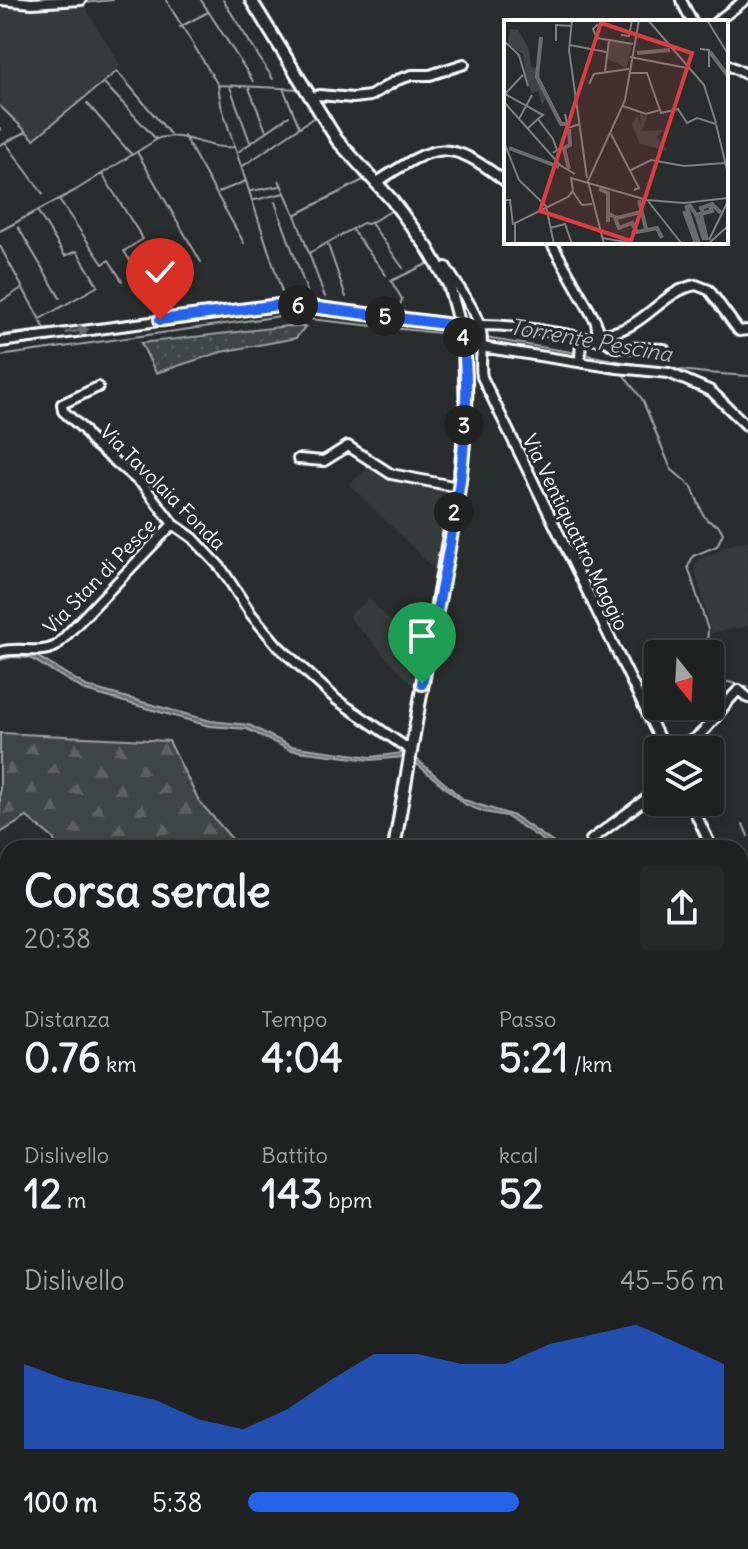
<!DOCTYPE html>
<html lang="it">
<head>
<meta charset="utf-8">
<style>
  :root { --surface:#202222; --page:#282a2a; --text:#f1f3f6; --muted:#a2a4a5; --line:#3d3f40; --accent:#2563eb }
  body { margin:0; font-family:Delius,sans-serif; background:var(--page); color:var(--text); height:100vh; display:flex; flex-direction:column; font-size:30px; white-space:nowrap }
  * { box-sizing:border-box; margin:0 }
  p { font-size:26px; color:var(--muted) }
  .icon { flex:none; width:44px; height:44px; fill:none; stroke:currentColor; stroke-width:2; stroke-linecap:round; stroke-linejoin:round }
  .map { position:relative; flex:1; overflow:hidden }
  .side { position:absolute; left:0px; top:840px; width:748px; height:710px; display:flex; flex-direction:column; background:var(--surface); border-radius:24px 24px 0 0; box-shadow:0 4px 12px #0003,0 0 0 2px var(--line) }
  .side>* { flex:none }
  .needle { width:52px; rotate:162deg }
  .fabs { position:absolute; left:644px; top:640px; display:grid; gap:16px }
  .fabs a { display:grid; place-items:center; width:80px; height:80px; border-radius:8px; background:var(--surface); box-shadow:0 4px 12px #0003,0 0 0 2px var(--line); font-size:40px }
  .pin { position:absolute; display:grid; place-items:center; width:68px; height:68px; color:#fff; margin:-82px -34px; border-radius:50% 50% 50% 0; rotate:-45deg; box-shadow:0 0 8px #0007 }
  .pin .icon { rotate:45deg }
  .km { position:absolute; width:40px; height:40px; margin:-20px; border-radius:50%; background:#222; color:#fff; font-size:22px; line-height:40px; text-align:center }
  .round { display:grid; place-items:center; flex:none; width:84px; height:84px; border-radius:8px; background:var(--page) }
  .headline { display:flex; align-items:center; justify-content:space-between; height:136px; padding:0 24px }
  h1 { font-size:44px; font-weight:700; line-height:60px }
  .stats { display:grid; grid-template-columns:repeat(3,1fr); gap:12px; height:136px; padding:8px 24px }
  .stats div { display:grid; align-content:center }
  .stats b { font-size:40px; font-weight:700 }
  .stats small { font-size:22px; font-weight:400 }
  .stats p { font-size:22px }
  .chart { height:224px; padding:16px 24px }
  .chart p { display:flex; justify-content:space-between }
  .chart svg { width:100%; height:144px; margin-top:8px; fill:var(--accent); opacity:.7 }
  ul { padding:0 24px; list-style:none; font-size:26px }
  li { display:grid; grid-template-columns:128px 96px 1fr; align-items:center; height:60px }
  li i { height:20px; border-radius:10px; background:var(--accent) }
  .map>svg:first-child { display:block }
  .built { fill:#373a3b }
  .grass { fill:url(#grass-dots); stroke:#a0a2a2; stroke-width:2 }
  .forest { fill:url(#forest-firs); stroke:#a0a2a2; stroke-width:2 }
  .water { fill:url(#water-ripples); stroke:#a6a7a7; stroke-width:2 }
  .lines { fill:none; stroke-linecap:round; stroke-linejoin:round }
  .stream { stroke:#a6a7a7; stroke-width:2 }
  .minor-casing { stroke:#fff; stroke-width:14 }
  .major-casing { stroke:#fff; stroke-width:16 }
  .minor { stroke:#2a2d2e; stroke-width:8 }
  .major { stroke:#2a2d2e; stroke-width:10 }
  .oneway { fill:#6a6c6d }
  .route-casing { stroke:#fff; stroke-width:16 }
  .route { stroke:#2563eb; stroke-width:10 }
  .labels { text-anchor:middle; dominant-baseline:central; stroke-width:6; stroke-linejoin:round; paint-order:stroke }
  .street-label { font-size:20px; fill:#fff; stroke:#2a2d2e }
  .water-label { font-size:22px; font-style:italic; fill:#b4b6b6; stroke:#2a2d2e }
  .inset-river { fill:none; stroke:#6a6c6d; stroke-width:4 }
  .inset-road { fill:none; stroke:#7f8182; stroke-width:2 }
  .view { fill:#da3e3e; fill-opacity:0.15; stroke:#da3e3e; stroke-width:4 }
  .inset-edge { fill:none; stroke:#fff; stroke-width:4 }
</style>
</head>
<body>
<div class="map">
<svg width="748" height="1549" viewBox="0 0 748 1549">
  <defs>
    <pattern id="grass-dots" width="8" height="8" patternUnits="userSpaceOnUse" patternTransform="scale(2)"><rect width="8" height="8" fill="#414445"/><path d="M2 2h.1M6 6h.1" fill="none" stroke="#5e6061" stroke-width="1.8" stroke-linecap="round"/></pattern>
    <pattern id="forest-firs" width="22" height="20" patternUnits="userSpaceOnUse" patternTransform="scale(2)"><rect width="22" height="20" fill="#414445"/><path d="M5 1l3.5 6h-7zM16 11l3.5 6h-7z" fill="#5e6061"/></pattern>
    <pattern id="water-ripples" width="26" height="14" patternUnits="userSpaceOnUse" patternTransform="scale(2)"><rect width="26" height="14" fill="#6a6c6d"/><path d="M2 4q2-2 4 0t4 0M15 11q2-2 4 0t4 0" fill="none" stroke="#808283"/></pattern>
  </defs>
  <rect width="100%" height="100%" fill="#2a2d2e"/>
  <filter id="ink" filterUnits="userSpaceOnUse"><feTurbulence type="fractalNoise" baseFrequency=".0125" numOctaves="2"/><feDisplacementMap in="SourceGraphic" scale="16" xChannelSelector="R" yChannelSelector="G"/><feConvolveMatrix kernelMatrix="1 2 1 2 8 2 1 2 1" color-interpolation-filters="sRGB"/></filter>
  <g filter="url(#ink)">
    <path class="built" d="M0 5H84L121 66 34 137 0 104Z
      M371 465 385 474 436 490 452 492 439 574 349 484Z
      M748 541V626L711 633 694 566 699 558 718 552 724 546Z
      M369 599 425 655 417 690 348 616Z"/>
    <path class="grass" d="M288 326 305 327 296 338 221 352 156 373 141 343Z"/>
    <path class="forest" d="M0 733 169 741 199 801 240 848H182L178 840 167 848H57L53 838 27 817 0 833Z"/>
    <path class="water" d="M9 653 33 654 88 687 211 721 249 725 290 746 371 757 403 753 412 755 464 800 514 816 561 848H555L506 816 484 812 466 805 412 760 404 757 370 760 290 750 247 729 209 726 86 691 30 658 12 657 0 660V657Z"/>
    <g class="lines">
      <path class="stream" d="M166 0 218 85 300 89
        M201 0 253 81
        M223 0 273 79
        M258 0 314 93
        M83 3 113 0
        M180 27 208 12
        M266 33 330 138
        M103 82 156 139
        M218 85 221 105 285 301
        M230 87 250 142
        M249 88 266 131
        M283 88 299 126
        M318 98 336 129 372 170
        M87 103 131 154
        M0 106 34 139 117 71 170 134
        M0 128 1 130
        M184 136 244 243
        M6 143 43 194
        M0 145 26 132
        M137 152 201 262
        M238 152 289 116
        M243 166 316 116
        M102 174 143 239 124 251 138 274
        M279 180 295 215 325 297
        M251 191 280 186
        M219 192 246 181
        M59 200 103 264 109 260 122 281
        M255 200 284 193
        M275 202 308 294
        M38 212 65 256 77 251 98 286 40 319
        M295 215 365 179C401 221 435 262 452 315
        M371 223 403 268
        M18 227 60 298
        M0 231 76 190 159 138C185 131 207 150 234 147
        M353 231 386 275
        M328 245 346 297
        M0 246 45 329
        M309 253 363 223 368 224 391 211
        M0 302 22 288
        M398 312 402 299 391 281 427 264
        M0 335 93 324
        M485 338 577 353
        M583 354C638 366 692 373 748 376
        M0 356 281 316 458 335
        M622 373 642 399 671 469 692 487 703 514 707 520 719 526 723 533 717 546 693 556 688 567 708 630 706 654
        M710 663 724 681 748 687
        M743 824 748 836
        M283 1542 289 1549
        M300 1542 306 1549
        M320 1542 325 1549
        M334 1542 336 1549
        M354 1542 356 1549
        M385 1542 387 1549
        M417 1549 429 1547"/>
      <defs>
        <path id="minor" d="M1 0 32 3 81 0
          M681 0 692 22
          M716 22 745 0
          M726 64 748 75
          M311 98 319 95 353 98 370 96 397 80 412 75H430L464 64
          M377 182C437 143 447 137 506 182
          M551 242 596 322 597 329
          M446 267C457 286 476 309 481 331 484 346 479 362 482 377L665 750
          M596 334C641 336 659 291 696 285L709 290 739 331 748 330
          M601 338 615 347 664 349
          M0 342 287 304 461 326C507 322 551 332 597 340L601 336 597 325
          M481 347 617 368 669 373 711 391 748 427
          M580 361 581 337
          M98 387 62 404 63 411 83 429 93 443 144 486 173 524 193 538 221 568 251 614 278 646 337 700 410 750
          M298 459 324 461 348 446 391 474 458 487
          M0 652C19 646 39 655 56 646L173 524
          M663 744C701 754 716 709 739 690L748 698
          M690 802 712 848
          M591 840 658 790
          M740 905 748 921
          M0 1078 8 1073
          M740 1332 748 1331
          M0 1424 8 1422
          M740 1429 748 1433
          M0 1464 8 1457
          M0 1533 4 1543
          M513 1542 514 1549
          M580 1542 585 1549"/>
        <path id="major" d="M251 0 337 140 391 199 427 247 449 285 464 341 466 412 461 467 394 848
          M0 1432 8 1438
          M138 1542 148 1549
          M467 1542 468 1549"/>
      </defs>
      <use href="#minor" class="minor-casing"/>
      <use href="#major" class="major-casing"/>
      <use href="#minor" class="minor"/>
      <use href="#major" class="major"/>
    </g>
    <defs><path id="oneway-solid" d="M-6-.8H1V-3.2L6.5 0L1 3.2V.8H-6Z" transform="scale(2)"/></defs>
    <use class="oneway" href="#oneway-solid" transform="translate(77 331) rotate(-8)"/>
  </g>
  <g class="lines" filter="url(#ink)">
    <defs>
      <path id="route" d="M160 320 287 304 461 326C480 434 443 577 422 684"/>
    </defs>
    <use href="#route" class="route-casing"/>
    <use href="#route" class="route"/>
  </g>
  <g class="labels">
    <g class="street-label">
      <text transform="translate(163 487) rotate(45)">Via Tavolaia Fonda</text>
      <text transform="translate(576 532) rotate(64)">Via Ventiquattro Maggio</text>
      <text transform="translate(99 576) rotate(-46)">Via Stan di Pesce</text>
    </g>
    <g class="water-label">
      <text transform="translate(591 340) rotate(10)">Torrente Pescina</text>
    </g>
  </g>
  <g transform="translate(504 20)">
    <rect width="224" height="224" fill="#2a2d2e"/>
    <path d="M6 9 14 10 25 29 27 47 32 48 43 75 38 85 34 71 28 73 22 61 19 34 4 24ZM136 93 143 97 138 111 159 110 153 117 164 131 136 124 128 104 133 96 137 105Z" fill="#414445"/>
    <path d="M105 21 128 24 123 48 101 38Z" fill="#414445"/>
    <path class="inset-river" d="M37 17 33 57 57 104H62M206 32 224 56M133 33 166 30M5 128 55 147M65 149 60 128 66 125 65 109M95 169 104 173V202M135 180 142 209M185 184 192 195 208 191 206 186M182 185 195 224M180 191 192 223M199 192 197 188 208 184 217 193M105 194 113 198 137 192M197 195 203 220M193 197 200 220M111 198 115 208 128 203 133 212 153 208 158 218"/>
    <path class="inset-road" d="M68 0 65 30 83 158M144 0 200 65 212 103M203 0 224 34M94 4 89 9 93 18 105 20M117 15 125 16 128 0M0 21 15 35 24 66M52 21V5L67 6M66 25 102 32M196 29 205 30V47M126 37 183 48M101 52 105 20 129 24M126 53H143L157 93 174 89 183 103 193 98 212 104M85 64 90 54 125 49M1 74 39 95 34 99M0 75 19 55M0 82 56 145 71 154M119 86 142 94 156 90M61 94 64 108 76 104M15 99 28 75M212 104 224 154M23 109 34 99 49 119 53 130 49 133M107 114 135 168 130 170M0 122 15 160 42 186 50 224M127 150 147 140 180 146 221 143M67 158 143 180 180 183 224 178M69 172 78 185 88 184M1 180H6L9 205M144 181 178 224M46 208 61 204 68 224M99 218 132 224M205 220 224 181M11 224V203L64 177 69 171 67 157M100 224 84 161 121 80 135 0M204 224 224 206"/>
    <path class="view" d="M97 3 188 33 127 221 36 191Z"/>
    <rect width="224" height="224" class="inset-edge"/>
  </g>
</svg>
<div class="fabs">
<a><svg class="needle" viewBox="-14 -14 28 28"><path d="M0-13l5 13h-10z" fill="#e53935"/><path d="M0 13l5-13h-10z" fill="#a2a4a5"/></svg></a>
<a><svg class="icon" aria-label="layers" viewBox="0 0 24 24"><path d="M12 4l9 5-9 5-9-5zM3 14l9 5 9-5"/></svg></a>
</div>
<div class="pin" style="left:422px;top:684px;background:#1e9e55"><svg class="icon" aria-label="arrive" viewBox="0 0 24 24"><path d="M6 21V4h12l-3 4 3 4H6"/></svg></div>
<div class="pin" style="left:160px;top:320px;background:#d93025"><svg class="icon" aria-label="check" viewBox="0 0 24 24"><path d="M5 12l5 5 9-10"/></svg></div>
<b class="km" style="left:454px;top:512px">2</b>
<b class="km" style="left:464px;top:425px">3</b>
<b class="km" style="left:463px;top:337px">4</b>
<b class="km" style="left:385px;top:316px">5</b>
<b class="km" style="left:298px;top:305px">6</b>
<section class="side">
<div class="headline"><div><h1>Corsa serale</h1><p>20:38</p></div><a class="round"><svg class="icon" aria-label="share" viewBox="0 0 24 24"><path d="M12 15V3M7 8l5-5 5 5M5 13v7h14v-7"/></svg></a></div>
<div class="stats">
<div><p>Distanza</p><b>0.76<small> km</small></b></div>
<div><p>Tempo</p><b>4:04</b></div>
<div><p>Passo</p><b>5:21<small> /km</small></b></div>
</div>
<div class="stats">
<div><p>Dislivello</p><b>12<small> m</small></b></div>
<div><p>Battito</p><b>143<small> bpm</small></b></div>
<div><p>kcal</p><b>52</b></div>
</div>
<div class="chart"><p><span>Dislivello</span>45–56 m</p>
<svg viewBox="0 0 160 44" preserveAspectRatio="none"><path d="M0 44V18L10 23L20 26L30 29L40 35L50 38L60 32L70 23L80 15L90 15L100 18L110 18L120 12L130 9L140 6L150 12L160 18V44z"/></svg>
</div>
<ul>
<li><b>100 m</b>5:38<i style="width:57%"></i></li>
</ul>
</section>
</div>
</body>
</html>
